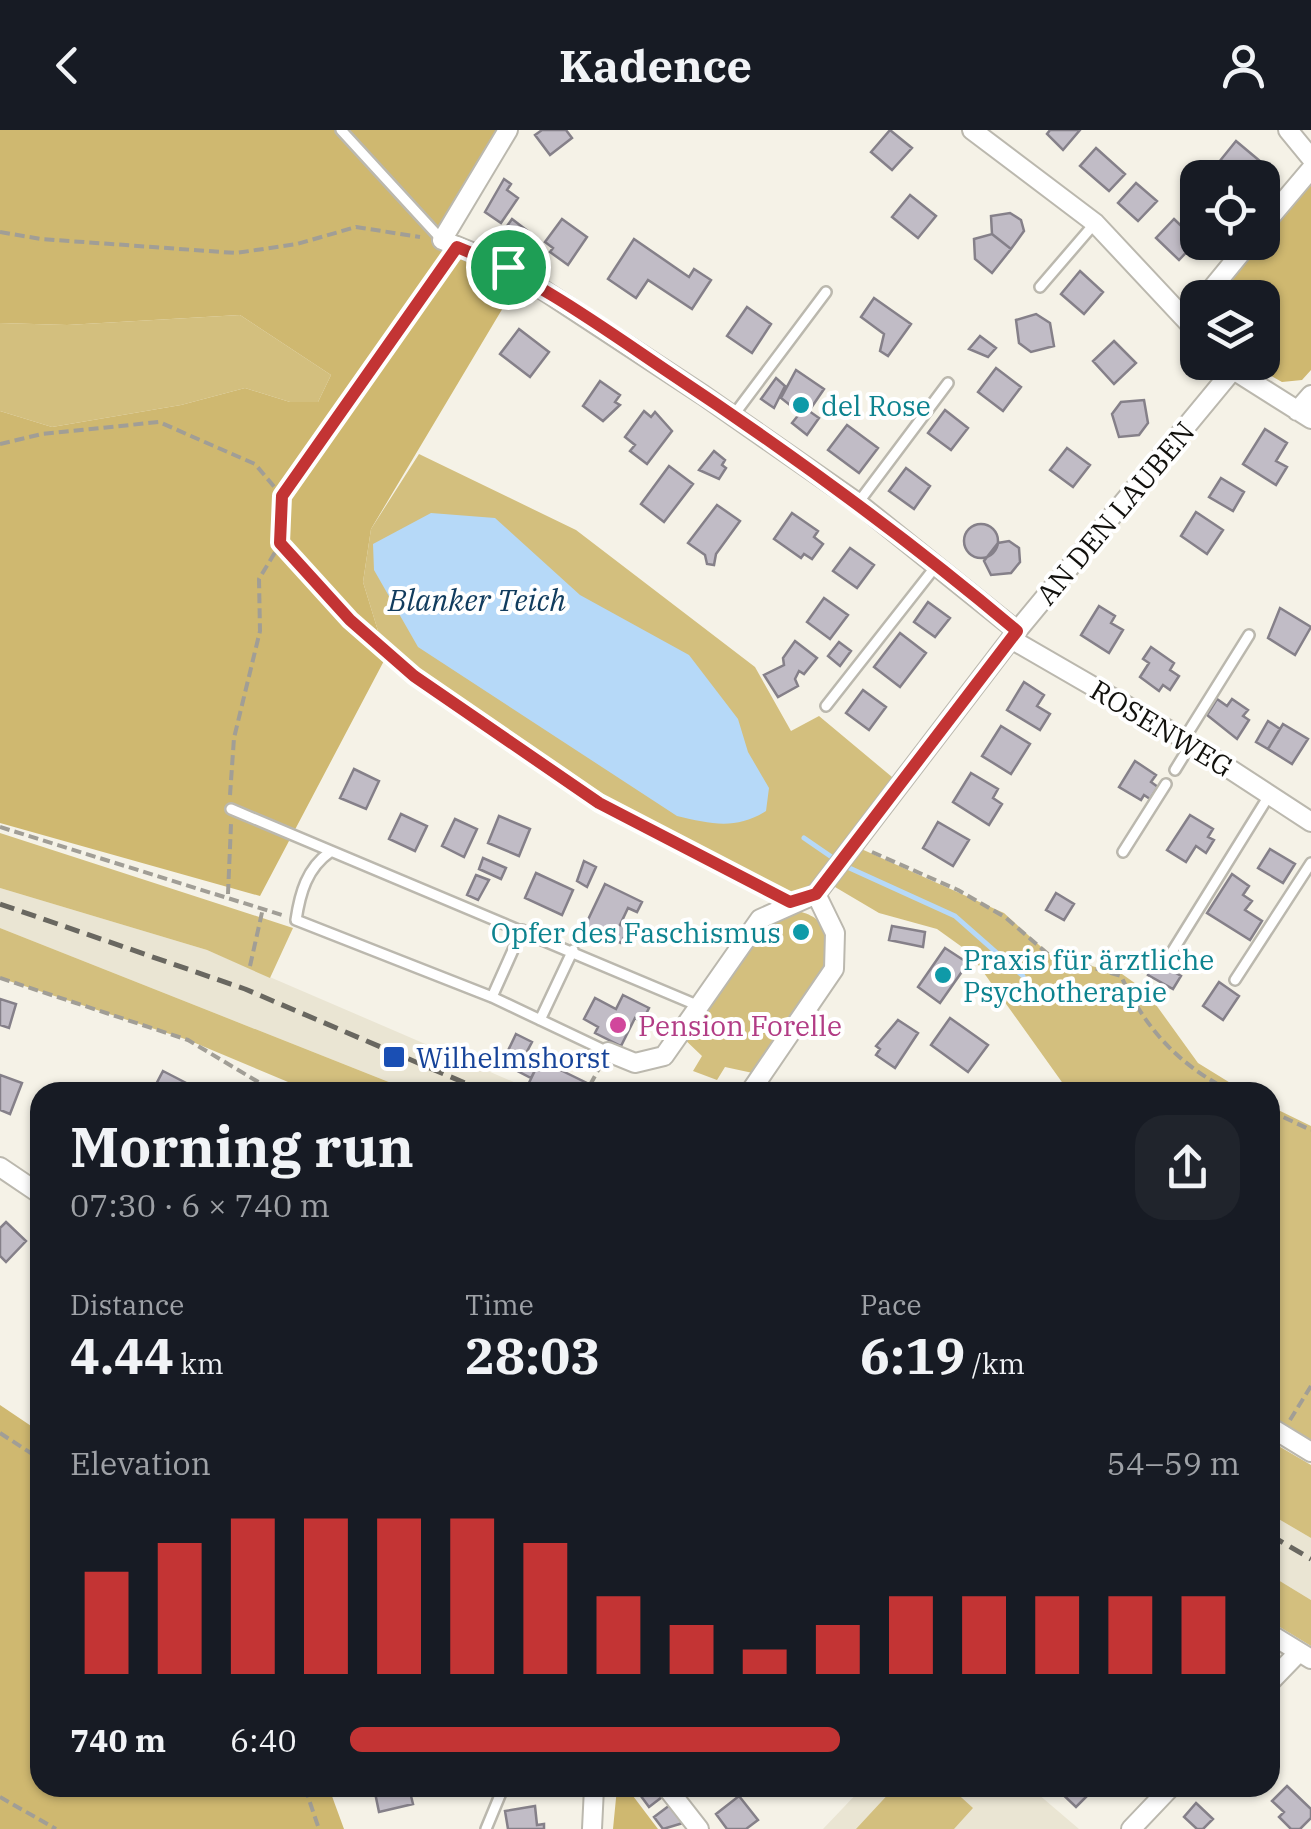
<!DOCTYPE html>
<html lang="en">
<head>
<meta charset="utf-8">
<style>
  :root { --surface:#171b24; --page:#20242c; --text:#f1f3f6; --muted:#9ea1a6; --accent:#c33434 }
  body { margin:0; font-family:"IBM Plex Serif",serif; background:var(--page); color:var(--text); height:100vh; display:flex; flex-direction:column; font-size:38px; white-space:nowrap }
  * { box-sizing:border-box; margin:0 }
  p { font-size:32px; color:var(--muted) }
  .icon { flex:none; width:55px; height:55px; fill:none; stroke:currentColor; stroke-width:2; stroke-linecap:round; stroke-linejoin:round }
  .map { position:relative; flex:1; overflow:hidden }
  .details { position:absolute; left:30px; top:952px; width:1250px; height:715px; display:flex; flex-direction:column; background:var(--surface); border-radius:30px; box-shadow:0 2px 8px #0004 }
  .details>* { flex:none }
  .tools { position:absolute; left:1180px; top:30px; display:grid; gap:20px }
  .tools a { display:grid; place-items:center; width:100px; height:100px; border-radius:20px; background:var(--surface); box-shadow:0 2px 8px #0004; font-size:50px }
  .pin { position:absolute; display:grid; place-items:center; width:85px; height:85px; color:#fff; margin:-42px; border:5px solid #fff; border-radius:50%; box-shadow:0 2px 10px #0007 }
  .round { display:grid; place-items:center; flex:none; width:105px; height:105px; border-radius:30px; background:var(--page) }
  .headline { display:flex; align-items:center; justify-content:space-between; height:170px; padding:0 40px }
  h1 { font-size:55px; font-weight:800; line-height:75px }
  .figures { display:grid; grid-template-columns:repeat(3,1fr); gap:15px; height:170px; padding:10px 40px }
  .figures div { display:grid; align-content:center }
  .figures b { font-size:50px; font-weight:800 }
  .figures small { font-size:28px; font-weight:400 }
  .figures p { font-size:28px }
  .chart { height:280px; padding:20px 40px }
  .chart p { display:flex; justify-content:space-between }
  .chart svg { width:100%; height:180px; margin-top:10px; stroke:var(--accent); stroke-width:6 }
  ul { padding:0 40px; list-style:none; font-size:32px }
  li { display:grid; grid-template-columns:160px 120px 1fr; align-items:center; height:75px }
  li i { height:25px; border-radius:12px; background:var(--accent) }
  header { display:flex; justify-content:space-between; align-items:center; height:130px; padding:0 40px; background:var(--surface); font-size:45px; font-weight:800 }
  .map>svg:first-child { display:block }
  .built { fill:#eae5d3 }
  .green { fill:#d3bf7e }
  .forest { fill:#cfb870 }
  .water { fill:#b6d9f8 }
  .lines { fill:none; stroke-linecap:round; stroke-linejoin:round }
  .stream { stroke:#b6d9f8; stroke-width:5 }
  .building { fill:#c1bcc6; stroke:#858089; stroke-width:2.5 }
  .lane-casing { stroke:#bbb8ae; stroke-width:14 }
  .street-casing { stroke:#bbb8ae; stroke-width:22 }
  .path { stroke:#a19e96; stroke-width:4; stroke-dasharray:10 5; stroke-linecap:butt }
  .lane { stroke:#fff; stroke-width:9 }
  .street { stroke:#fff; stroke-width:18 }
  .rail { stroke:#696760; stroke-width:5; stroke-dasharray:15 8; stroke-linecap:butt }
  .route-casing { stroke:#fff; stroke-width:20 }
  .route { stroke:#c33434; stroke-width:12 }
  .culture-dot { fill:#0f9aa8; stroke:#fff; stroke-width:4 }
  .hotel-dot { fill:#d1479c; stroke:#fff; stroke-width:4 }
  .transit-dot { fill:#1a4fb4; stroke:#fff; stroke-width:4 }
  .labels { text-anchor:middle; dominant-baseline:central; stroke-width:8; stroke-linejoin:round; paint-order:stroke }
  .culture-label { font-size:28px; fill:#0d838f; stroke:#fff; text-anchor:start }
  .street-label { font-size:28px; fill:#12110d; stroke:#fff }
  .hotel-label { font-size:28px; fill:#b23c85; stroke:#fff; text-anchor:start }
  .transit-label { font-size:28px; fill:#164399; stroke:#fff; text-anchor:start }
  .water-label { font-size:30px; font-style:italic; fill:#113c5e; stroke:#fff }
</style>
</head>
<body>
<header><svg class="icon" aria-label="back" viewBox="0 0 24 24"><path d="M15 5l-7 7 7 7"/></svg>Kadence<svg class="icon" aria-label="person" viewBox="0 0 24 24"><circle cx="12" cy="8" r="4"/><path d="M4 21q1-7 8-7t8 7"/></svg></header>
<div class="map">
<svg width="1311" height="1699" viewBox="0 0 1311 1699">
  <rect width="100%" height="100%" fill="#f5f2e7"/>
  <path class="built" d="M0 758 207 820 537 962H414L0 798Z
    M1270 1384 1311 1408V1470L1270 1445Z
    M862 1658H1031L1079 1699H823Z"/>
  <path class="green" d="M240 185 331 245 318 272H290L245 258 181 275 52 297 0 281V193L67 195Z
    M419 324 576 400 755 537 791 601 819 586 898 652 848 713 1004 783 1050 825 1122 844 1146 861 1198 933 1245 962H1069L969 822 937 799 879 783 835 757 780 771 598 677 411 548 386 527 363 452 371 399Z
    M0 703 293 798 270 848 207 820 0 758Z
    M787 779C829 785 826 802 834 839L762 945 725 937 717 950 693 941 702 926 680 905 763 794Z
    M0 798 414 962H312L188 910 0 848Z
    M1270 976 1311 996V1316L1270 1291Z
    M1270 1311 1311 1335V1408L1270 1384Z
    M1270 1445 1311 1470V1516L1270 1491Z
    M894 1658H951L973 1678 954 1699H856Z"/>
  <path class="forest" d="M0 0H510L439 118 519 151 371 399 363 452 386 527 260 766 0 693V281L52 297 181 275 245 258 290 272H318L331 245 240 185 67 195 0 193Z
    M1311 53V240L1302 250 1282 252 1248 233 1262 232V168H1217Z
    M0 1275 40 1302V1658H329L344 1699H0Z
    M617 1658H627L658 1699H613Z"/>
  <path class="water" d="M431 383 495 388 580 465 689 525 738 589 748 622 769 658 766 681C736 700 711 694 677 686L418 517 374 440 373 414Z"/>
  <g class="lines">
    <path class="stream" d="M804 708 836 730
      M845 736 955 786 1023 846"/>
  </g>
  <path class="building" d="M542 0H566L572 8 550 25 535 5Z
    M890 0 912 18 892 40 871 22Z
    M1050 0H1080L1063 20 1047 4Z
    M1236 11 1261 32 1248 48H1238L1219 32Z
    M1096 18 1125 44 1109 61 1080 36Z
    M504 49 511 54 507 60 518 68 501 93 485 82Z
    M1136 53 1157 71 1138 91 1118 73Z
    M910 65 936 86 918 108 892 87Z
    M1010 83 1021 90 1024 101 1011 119 992 104 991 86Z
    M512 89 529 102 520 115 502 103Z
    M562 89 587 107 568 135 550 122 553 118 545 112Z
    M1174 89 1197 111 1179 130 1156 108Z
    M992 104 1011 119 992 143 975 129 974 109Z
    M634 109 689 147 694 139 711 150 692 179 648 150 636 168 608 149Z
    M1080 141 1103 162 1084 184 1061 164Z
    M874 168 911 194 888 226 880 221 884 204 861 187Z
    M747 177 771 194 752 223 727 206Z
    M1036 184 1050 193 1054 216 1031 222 1019 213 1016 190Z
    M519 199 549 222 530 247 500 224Z
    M980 206 996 218 988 227 969 219Z
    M1114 211 1136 233 1114 254 1093 231Z
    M996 238 1021 257 1003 281 978 262Z
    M796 240 824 259 809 281 819 288 807 305 792 293 800 283 781 268Z
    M776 248 785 256 774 278 761 269Z
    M600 251 620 265 615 272 620 275 603 291 583 276Z
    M1144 270 1148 293 1139 305 1119 307 1112 284 1121 272Z
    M945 280 968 298 951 320 928 303Z
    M644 281 651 287 655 282 672 301 647 334 630 321 635 315 625 307Z
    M847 295 878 318 859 343 828 320Z
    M1265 299 1287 313 1276 331 1287 337 1276 355 1243 334Z
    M1067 318 1090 335 1073 357 1050 340Z
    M714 321 725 330 722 335 726 338 719 349 699 340Z
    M669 336 693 354 664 392 641 374Z
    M906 338 930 356 914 379 889 361Z
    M1221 348 1244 362 1233 381 1209 367Z
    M717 375 740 391 716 424 714 435 707 434 705 425 688 413Z
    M1196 382 1223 400 1207 424 1181 406Z
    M792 383 818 401 814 407 823 414 812 429 804 424 801 428 774 409Z
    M964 411a17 17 0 1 1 34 0a17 17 0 1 1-34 0Z
    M1009 411 1019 418 1020 432 1011 443 991 445 984 431 998 413Z
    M850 418 874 435 857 458 833 441Z
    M824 468 848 485 830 509 807 492Z
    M928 472 950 488 935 507 914 492Z
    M1099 476 1115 486 1111 493 1123 500 1109 523 1081 505Z
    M1280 478 1311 497 1295 525 1268 508Z
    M900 503 926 523 900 557 874 537Z
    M795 511 817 528 804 544 799 541 795 549 798 556 778 567 764 545 784 535 783 528Z
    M839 512 851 521 840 536 828 526Z
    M1151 517 1174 533 1170 540 1179 546 1170 560 1163 555 1159 561 1140 547 1149 533 1143 529Z
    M1024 552 1044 565 1037 576 1050 584 1040 600 1007 580Z
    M863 560 886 577 869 600 846 583Z
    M1217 569 1227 576 1232 569 1248 580 1243 586 1249 590 1237 609 1207 585Z
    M1268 591 1280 599 1268 619 1256 612Z
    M1283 594 1308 609 1292 634 1268 619Z
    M1001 596 1030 614 1011 644 982 626Z
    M1135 631 1156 645 1151 652 1158 657 1150 669 1144 665 1141 670 1119 657Z
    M354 639 379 651 366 679 340 668Z
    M971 643 998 659 993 668 1002 674 989 695 953 672Z
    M401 684 427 696 415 721 389 709Z
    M1190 685 1213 699 1208 707 1214 710 1206 723 1196 716 1186 732 1167 720Z
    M499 686 530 699 519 726 488 713Z
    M455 689 477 699 464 727 442 716Z
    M938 692 969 710 953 736 923 718Z
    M1270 719 1295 734 1283 753 1258 738Z
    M483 728 506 738 501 749 479 739Z
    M584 731 596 737 587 757 577 751Z
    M536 743 573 760 562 785 525 768Z
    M1232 744 1249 756 1243 765 1252 771 1245 780 1262 791 1250 810 1207 783Z
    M476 745 489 750 478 770 467 765Z
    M605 754 642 772 637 782 628 778 620 795 628 799 621 813 585 796Z
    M1056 763 1074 774 1064 790 1046 780Z
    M892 796 925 802 923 817 889 810Z
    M945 818 968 833 940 873 918 857Z
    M1156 831 1181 846 1173 859 1148 845Z
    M1219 852 1239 866 1223 890 1203 876Z
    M623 865 649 878 642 892 635 888 621 916 595 903 598 897 584 889 595 868 616 879Z
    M0 869 16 874 9 898 0 895Z
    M950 888 988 915 968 942 931 915Z
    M898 890 918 903 895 938 876 925 880 919 876 916Z
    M516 904 532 912 521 933 535 940 531 948 502 933Z
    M540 930 597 958 594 962H543L528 955Z
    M163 941 190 955 186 962H152Z
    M0 945 22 953 10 984 0 980Z
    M6 1092 26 1111 6 1132 0 1126V1098Z
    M1287 1656 1311 1679V1688L1300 1699H1291L1279 1687 1284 1682 1272 1671Z
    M374 1658H409L413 1674 379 1682Z
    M635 1658H654L662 1667 649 1677Z
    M1056 1658H1093L1094 1659 1076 1677Z
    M739 1666 758 1690 746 1699H727L716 1684Z
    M1196 1673 1213 1689 1203 1699H1197L1184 1687Z
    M670 1675 683 1693 663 1699 654 1687Z
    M535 1676 537 1695 544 1694V1699H508L505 1681Z"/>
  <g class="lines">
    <defs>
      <path id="lane" d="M341 0 442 110
        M1040 157 1095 93
        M733 286 826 162
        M858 373 948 253
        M826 576 936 436
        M1184 609 1249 505
        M1175 640 1191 614
        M231 679 699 876
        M330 722C307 738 300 763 296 790L492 867 608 922
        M1123 722 1166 654
        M1172 822 1270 664
        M1235 850 1311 733
        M492 867 522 800
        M540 890 573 820
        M486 1699 503 1658"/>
      <path id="street" d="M508 0 442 110 508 137 703 265 858 373 1017 501
        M972 0 1095 93 1198 203
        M1288 0 1311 28
        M1262 97 1311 39
        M1204 168 1250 112
        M1227 236 1311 289
        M1297 281 1311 265
        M1011 509 1184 609 1311 692
        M816 764 1017 501 1232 241
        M608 922 635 933 664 926 760 789 816 764
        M750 962 834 839 835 803 816 764
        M0 1037 40 1064
        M1270 1297 1311 1322
        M1270 1504 1311 1529
        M1270 1552 1299 1522
        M667 1658 699 1699
        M592 1699 594 1658
        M1131 1699 1170 1658"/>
    </defs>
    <use href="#lane" class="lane-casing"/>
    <use href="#street" class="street-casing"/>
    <path class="path" d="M0 102 41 109 236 123 297 114 356 97 420 107
      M448 129 282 366 280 413C323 459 365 509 415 547 528 633 647 698 772 763
      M0 314 42 304 159 292 255 334 282 366
      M230 665 234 608 260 501 259 449 280 414
      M0 697 282 785
      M872 722 958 760 1005 787 1049 825 1121 846C1146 900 1179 935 1232 962
      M228 764 231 694
      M250 836 263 778
      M0 848 188 910 275 962
      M590 955 601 935
      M1270 981 1311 1000
      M1290 1290 1311 1256
      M0 1303 40 1329
      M305 1658 319 1699
      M0 1667 56 1699"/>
    <use href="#lane" class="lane"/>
    <use href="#street" class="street"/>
    <path class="rail" d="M0 774 245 859 486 962
      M1270 1405 1311 1429"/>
  </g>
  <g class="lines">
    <defs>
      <path id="route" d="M457 117C533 147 599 195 667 241 789 322 906 407 1017 501L816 764 790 772 599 673 414 546 350 490 280 413 282 366Z"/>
    </defs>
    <use href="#route" class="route-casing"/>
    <use href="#route" class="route"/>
  </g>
  <g class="culture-dot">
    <circle cx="801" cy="275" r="10"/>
    <circle cx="801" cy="802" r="10"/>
    <circle cx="943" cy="845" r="10"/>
  </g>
  <circle class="hotel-dot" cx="618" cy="895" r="10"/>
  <rect class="transit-dot" x="382" y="915" width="24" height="24" rx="5"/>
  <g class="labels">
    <g class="culture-label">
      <text x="821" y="275">del Rose</text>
      <text x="781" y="802" text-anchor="end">Opfer des Faschismus</text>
      <text x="963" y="829">Praxis für ärztliche<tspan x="963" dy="32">Psychotherapie</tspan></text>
    </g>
    <g class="street-label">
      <text transform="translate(1115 383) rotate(-50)">AN DEN LAUBEN</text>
      <text transform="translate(1162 598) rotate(31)">ROSENWEG</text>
    </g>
    <g class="hotel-label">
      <text x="638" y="895">Pension Forelle</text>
    </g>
    <g class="transit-label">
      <text x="416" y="927">Wilhelmshorst</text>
    </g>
    <g class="water-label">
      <text x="477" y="469">Blanker Teich</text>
    </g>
  </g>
</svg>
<div class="tools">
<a><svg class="icon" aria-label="locate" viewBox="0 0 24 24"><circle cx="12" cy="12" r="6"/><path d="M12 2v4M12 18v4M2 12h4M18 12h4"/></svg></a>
<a><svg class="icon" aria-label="layers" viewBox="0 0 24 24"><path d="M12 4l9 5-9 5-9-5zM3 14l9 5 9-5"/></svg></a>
</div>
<div class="pin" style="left:508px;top:137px;background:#1e9e55"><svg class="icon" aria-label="arrive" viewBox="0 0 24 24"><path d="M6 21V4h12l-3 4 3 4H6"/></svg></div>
<section class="details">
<div class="headline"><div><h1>Morning run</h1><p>07:30 · 6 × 740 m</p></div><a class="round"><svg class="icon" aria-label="share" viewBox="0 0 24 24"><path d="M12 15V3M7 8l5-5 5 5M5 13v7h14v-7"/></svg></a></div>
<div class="figures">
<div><p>Distance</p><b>4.44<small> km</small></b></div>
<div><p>Time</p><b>28:03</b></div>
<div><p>Pace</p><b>6:19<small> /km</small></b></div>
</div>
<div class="chart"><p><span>Elevation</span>54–59 m</p>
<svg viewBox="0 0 160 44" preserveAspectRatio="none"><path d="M5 44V19M15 44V12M25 44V6M35 44V6M45 44V6M55 44V6M65 44V12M75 44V25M85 44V32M95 44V38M105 44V32M115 44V25M125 44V25M135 44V25M145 44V25M155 44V25"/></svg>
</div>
<ul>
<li><b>740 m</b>6:40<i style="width:55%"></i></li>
</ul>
</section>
</div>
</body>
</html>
